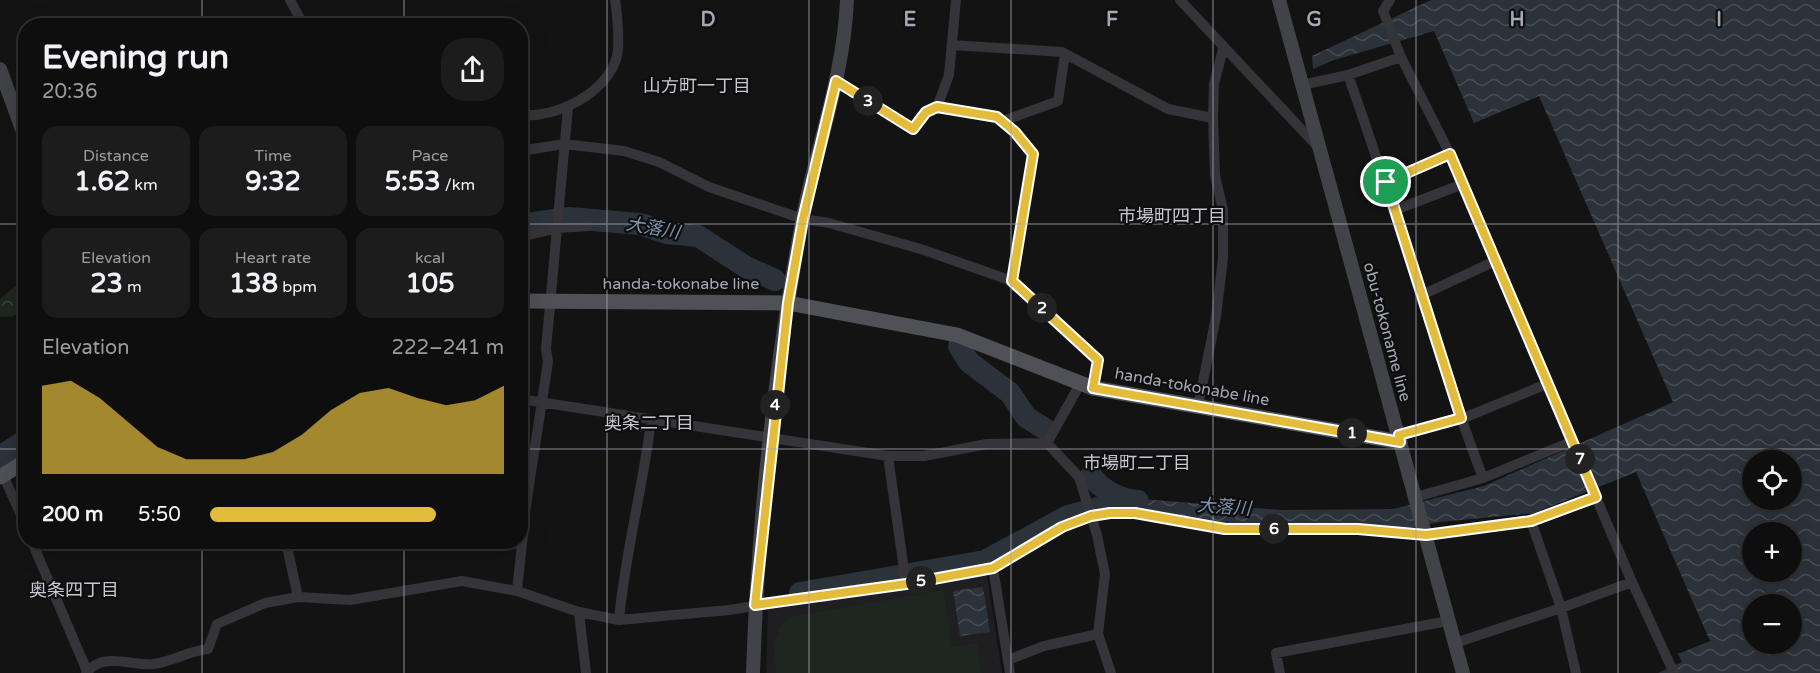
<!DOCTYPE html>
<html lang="en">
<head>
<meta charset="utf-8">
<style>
  :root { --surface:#0e0e0f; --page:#1c1c1d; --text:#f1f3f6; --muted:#9b9c9e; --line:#2e2e2f; --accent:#e3bc3c }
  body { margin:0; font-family:"Varela Round","Noto Sans JP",sans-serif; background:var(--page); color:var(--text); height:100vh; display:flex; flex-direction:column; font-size:22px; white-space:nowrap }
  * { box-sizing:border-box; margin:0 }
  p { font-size:20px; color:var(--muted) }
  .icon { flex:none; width:33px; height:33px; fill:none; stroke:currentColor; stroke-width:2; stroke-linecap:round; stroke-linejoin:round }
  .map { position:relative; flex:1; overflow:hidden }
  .sheet { position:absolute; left:18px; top:18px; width:510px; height:531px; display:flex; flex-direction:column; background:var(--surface); border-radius:24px; box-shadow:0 6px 24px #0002,0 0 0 2px var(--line) }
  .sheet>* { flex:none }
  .buttons { position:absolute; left:1742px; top:450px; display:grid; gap:12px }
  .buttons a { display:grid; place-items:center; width:60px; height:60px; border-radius:50%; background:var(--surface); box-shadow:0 6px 24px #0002,0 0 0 2px var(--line); font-size:30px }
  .pin { position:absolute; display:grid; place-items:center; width:51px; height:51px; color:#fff; margin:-26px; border:3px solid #fff; border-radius:50%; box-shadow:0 2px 6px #0007 }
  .km { position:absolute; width:30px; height:30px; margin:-15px; border-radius:50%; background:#222; color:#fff; font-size:16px; line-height:30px; text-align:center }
  .round { display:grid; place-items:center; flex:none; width:63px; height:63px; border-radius:24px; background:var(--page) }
  .headline { display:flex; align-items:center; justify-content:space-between; height:102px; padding:0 24px }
  h1 { font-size:33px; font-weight:800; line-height:45px }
  .figures { display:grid; grid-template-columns:repeat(3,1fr); gap:9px; height:102px; padding:6px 24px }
  .figures div { display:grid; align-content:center; border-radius:15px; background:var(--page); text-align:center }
  .figures b { font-size:26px; font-weight:800 }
  .figures small { font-size:16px; font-weight:400 }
  .figures p { font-size:16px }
  .chart { height:168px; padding:12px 24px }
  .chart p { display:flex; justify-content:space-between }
  .chart svg { width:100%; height:108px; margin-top:6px; fill:var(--accent); opacity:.7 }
  ul { padding:0 24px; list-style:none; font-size:20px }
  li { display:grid; grid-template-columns:96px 72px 1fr; align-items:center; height:45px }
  li i { height:15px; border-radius:8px; background:var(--accent) }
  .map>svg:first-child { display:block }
  .built { fill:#1f1f21 }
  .forest { fill:url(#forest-crowns) }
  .pitch { fill:#1f2620 }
  .water { fill:url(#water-waves); fill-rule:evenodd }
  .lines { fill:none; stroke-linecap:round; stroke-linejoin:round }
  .river { stroke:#2c3239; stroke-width:22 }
  .street { stroke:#343439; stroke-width:10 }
  .secondary { stroke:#424348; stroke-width:14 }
  .primary { stroke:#505157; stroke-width:15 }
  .route-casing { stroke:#fff; stroke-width:12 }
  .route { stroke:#e3bc3c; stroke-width:8 }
  .grid { fill:none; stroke:#a5a8b3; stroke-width:1.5; stroke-opacity:0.55 }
  .labels { text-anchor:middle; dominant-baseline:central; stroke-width:4.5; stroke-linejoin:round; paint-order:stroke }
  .street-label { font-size:16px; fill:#a5a8b3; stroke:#0e0e0f }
  .neighbourhood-label { font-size:18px; fill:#c6c7d0; stroke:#0e0e0f }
  .water-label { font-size:18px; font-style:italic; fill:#7e92ac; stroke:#0e0e0f }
  .grid-label { font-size:20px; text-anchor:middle; font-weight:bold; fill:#a5a8b3; stroke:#0e0e0f; stroke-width:4.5; stroke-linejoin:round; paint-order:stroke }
</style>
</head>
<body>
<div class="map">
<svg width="1820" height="673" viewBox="0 0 1820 673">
  <defs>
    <pattern id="forest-crowns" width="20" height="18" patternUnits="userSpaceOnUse" patternTransform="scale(1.5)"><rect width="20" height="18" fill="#1f2620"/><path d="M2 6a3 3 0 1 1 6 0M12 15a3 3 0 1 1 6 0" fill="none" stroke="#3d433e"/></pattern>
    <pattern id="water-waves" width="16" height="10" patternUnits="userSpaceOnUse" patternTransform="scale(1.5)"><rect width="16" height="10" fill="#2c3239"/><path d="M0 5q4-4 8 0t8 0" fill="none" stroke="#484d53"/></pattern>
  </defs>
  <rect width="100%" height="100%" fill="#131314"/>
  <path class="built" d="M987 575 1002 673H766L768 610Z"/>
  <path class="forest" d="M25 278V309L11 317H0V299Z"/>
  <path class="pitch" d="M943 590 952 647 977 643 981 673H776C775 647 771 637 789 617Z"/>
  <path class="water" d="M1431 0H1820V673H1658L1682 662 1678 654 1710 641 1636 472 1534 513 1440 522 1410 528 1225 525 1124 508 1100 507 1114 499 1110 492 1128 498 1283 510 1393 509 1484 486 1673 402 1539 96 1474 123 1434 31 1334 60 1313 69 1312 56ZM1752 460H1791V500H1752ZM1752 532H1791V572H1752ZM1752 604H1791V644H1752Z
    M983 587 990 632 960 636 953 591Z"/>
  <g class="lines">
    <path class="river" d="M520 225 569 218 640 224 667 233 698 236 746 267 775 280
      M959 346 969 362 1010 393 1026 417 1045 429
      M0 457 26 440
      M1091 476C1102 490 1120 500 1138 501
      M800 593 985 561 1068 516 1127 500"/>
    <path class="street" d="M290 0 304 26
      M1180 0 1319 148
      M1390 0 1383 11 1401 57 1450 154 1632 582 1674 673
      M952 45 1062 52 1168 109 1213 118
      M1348 75C1396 208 1433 346 1483 478
      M836 81 913 130 926 112 937 107 997 117 1015 132 1033 154 1012 281
      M1302 85 1348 75 1401 57
      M937 107 949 75 956 0
      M520 115C555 119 608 93 617 56 620 44 617 12 615 0
      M1003 121 1058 101 1065 54
      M520 151 564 144 624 151 659 162 709 187 803 219 829 223 924 250 1012 281 1098 360 1093 388
      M1386 182 1450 154
      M1395 210 1463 184
      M520 237 558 228 588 226
      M1422 295 1495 261
      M520 399 888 456H924L987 444 1047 443 1079 477 1097 535 1105 574 1098 634 1111 673
      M1198 406 1216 317 1223 258V210L1215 175 1213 118 1214 84 1223 49
      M1399 435 1461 419 1547 384
      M1047 443 1080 384
      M888 456 906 584
      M3 475 26 526
      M1416 497 1483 478 1573 441
      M1531 521 1561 608 1576 673
      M32 542 87 671
      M286 542 298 597
      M993 568 1010 673
      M517 591 526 505 548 362 546 349 568 108
      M579 612 586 673
      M619 620C625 553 643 488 651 421
      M1455 643 1561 608 1632 582
      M1008 660 1044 646 1098 634
      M86 673C105 651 128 666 153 664 171 662 189 651 208 649L217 624 265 603 298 597 350 600 462 581 517 591 579 612 619 620 729 610 993 568 1062 527 1091 516 1110 513H1135L1225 529H1358L1426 535 1531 521 1596 497
      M1280 673 1276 653 1448 621"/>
    <path class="secondary" d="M1279 0 1463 673
      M0 69 26 140
      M753 673C758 523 774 370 802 222 816 148 844 76 847 0"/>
    <path class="primary" d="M520 301 788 303 957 335 1093 388 1400 442
      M0 477 26 461"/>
  </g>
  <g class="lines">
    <defs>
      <path id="route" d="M836 81 913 129 926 112 937 107 997 117 1015 132 1033 154 1012 281 1098 360 1093 388 1400 442 1399 435 1461 418 1386 182 1450 154 1596 497 1531 521 1426 535 1358 529H1225L1135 513H1110L1091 516 1062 527 993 568 906 584 755 605 788 303 803 219Z"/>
    </defs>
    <use href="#route" class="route-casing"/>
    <use href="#route" class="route"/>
  </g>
  <path class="grid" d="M202 0V26M404 0V26M607 0V673M809 0V673M1011 0V673M1213 0V673M1416 0V673M1618 0V673M0 224H26M520 224H1820M0 449H26M520 449H1820M202 542V673M404 542V673"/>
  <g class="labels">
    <g class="street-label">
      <text x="681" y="284">handa-tokonabe line</text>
      <text transform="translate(1387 332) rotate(75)">obu-tokoname line</text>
      <text transform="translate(1192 387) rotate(10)">handa-tokonabe line</text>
    </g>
    <g class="neighbourhood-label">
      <text x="697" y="86">山方町一丁目</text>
      <text x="1172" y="216">市場町四丁目</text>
      <text x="649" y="423">奥条二丁目</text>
      <text x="1137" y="463">市場町二丁目</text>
      <text x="74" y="590">奥条四丁目</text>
    </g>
    <g class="water-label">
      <text transform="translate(653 228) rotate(10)">大落川</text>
      <text transform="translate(1224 507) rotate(4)">大落川</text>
    </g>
  </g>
  <g class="grid-label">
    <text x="708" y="26">D</text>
    <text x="910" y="26">E</text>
    <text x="1112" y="26">F</text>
    <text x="1314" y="26">G</text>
    <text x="1517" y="26">H</text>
    <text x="1719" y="26">I</text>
  </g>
</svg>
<div class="buttons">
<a><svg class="icon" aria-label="locate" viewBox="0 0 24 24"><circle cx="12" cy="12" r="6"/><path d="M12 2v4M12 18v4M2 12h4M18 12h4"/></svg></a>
<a>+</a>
<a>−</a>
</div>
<div class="pin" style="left:1386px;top:182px;background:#1e9e55"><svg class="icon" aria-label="arrive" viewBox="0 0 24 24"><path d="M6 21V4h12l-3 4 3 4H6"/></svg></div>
<b class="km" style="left:1352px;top:433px">1</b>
<b class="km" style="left:1042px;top:308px">2</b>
<b class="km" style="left:868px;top:101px">3</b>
<b class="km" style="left:775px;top:405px">4</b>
<b class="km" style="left:921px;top:581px">5</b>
<b class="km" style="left:1274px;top:529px">6</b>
<b class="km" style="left:1580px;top:459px">7</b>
<section class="sheet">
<div class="headline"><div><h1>Evening run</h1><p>20:36</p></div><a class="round"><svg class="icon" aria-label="share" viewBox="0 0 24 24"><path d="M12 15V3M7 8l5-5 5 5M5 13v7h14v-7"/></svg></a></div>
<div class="figures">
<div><p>Distance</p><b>1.62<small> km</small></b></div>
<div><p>Time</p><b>9:32</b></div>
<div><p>Pace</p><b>5:53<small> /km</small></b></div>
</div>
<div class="figures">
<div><p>Elevation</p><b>23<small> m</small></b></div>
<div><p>Heart rate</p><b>138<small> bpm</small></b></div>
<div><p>kcal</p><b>105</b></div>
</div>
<div class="chart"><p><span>Elevation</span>222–241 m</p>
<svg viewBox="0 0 160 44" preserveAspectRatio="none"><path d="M0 44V8L10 6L20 13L30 23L40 33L50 38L60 38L70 38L80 35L90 28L100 18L110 11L120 9L130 13L140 16L150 14L160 8V44z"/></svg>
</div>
<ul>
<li><b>200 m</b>5:50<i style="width:77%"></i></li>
</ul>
</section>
</div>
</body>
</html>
